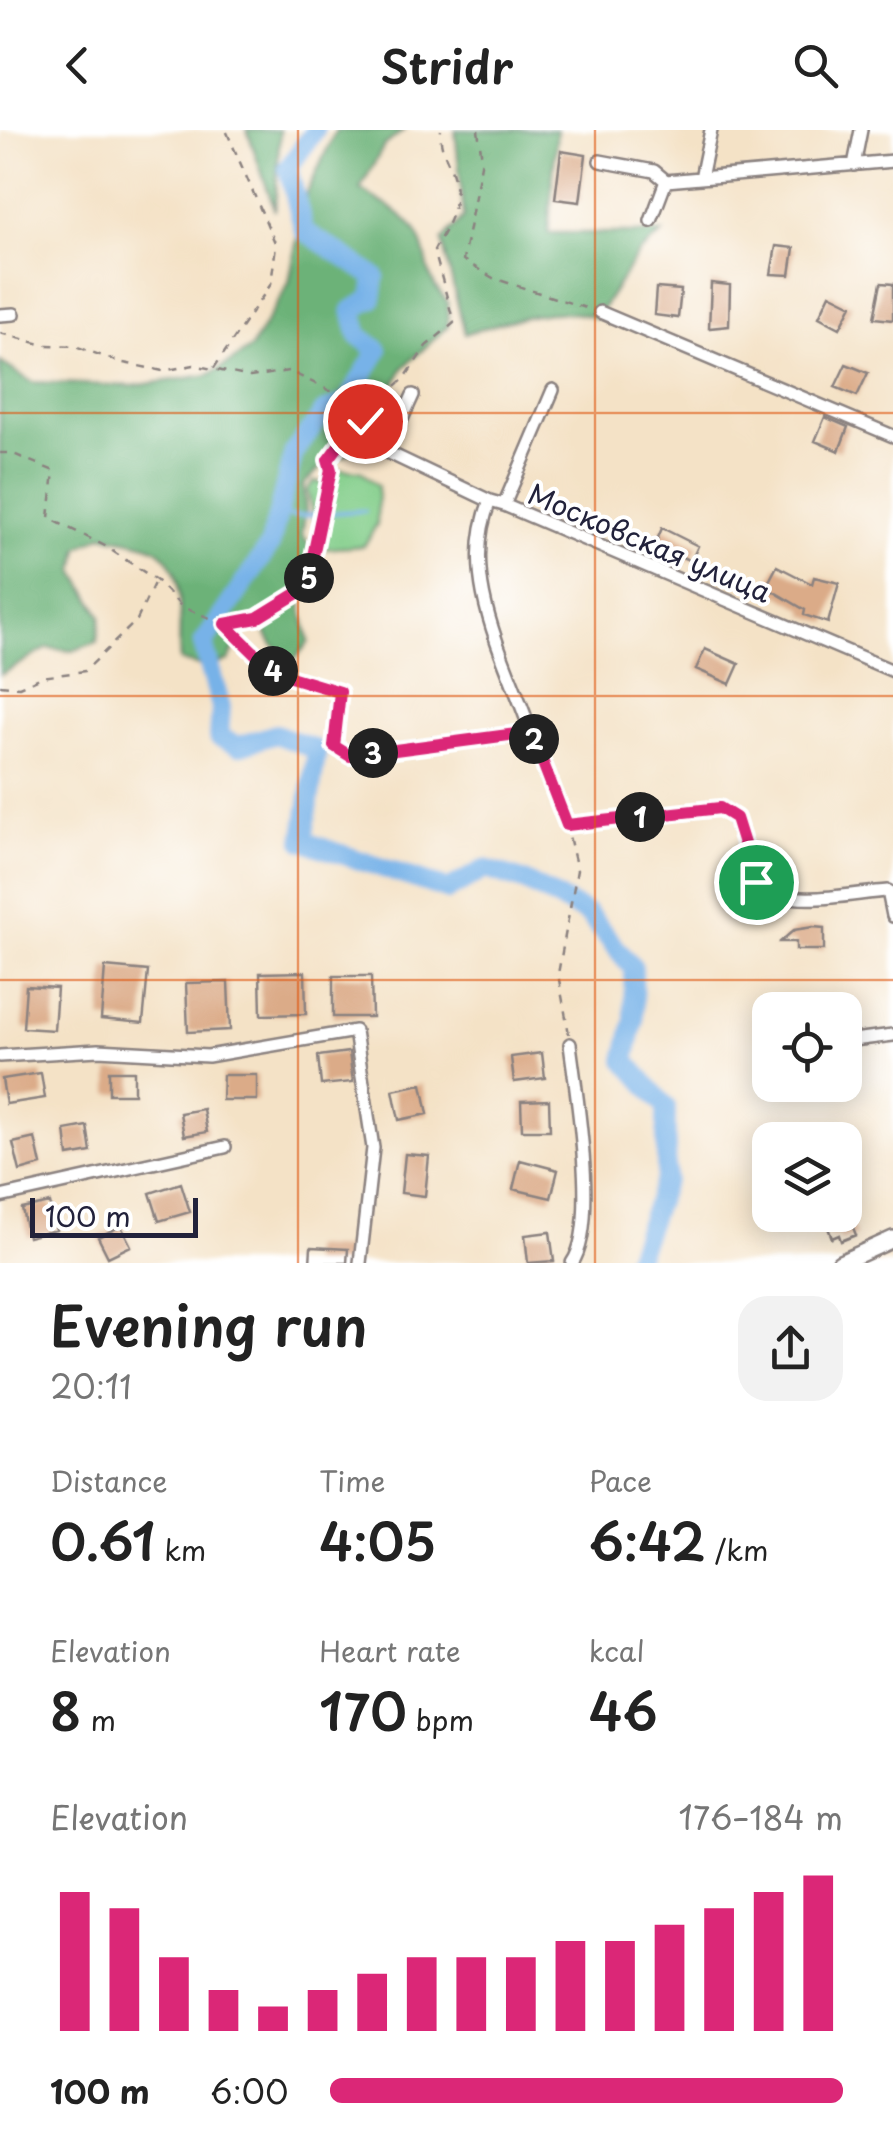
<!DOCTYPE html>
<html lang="en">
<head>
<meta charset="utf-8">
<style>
  :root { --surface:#fff; --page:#f2f2f2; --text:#222; --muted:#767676; --accent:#db2777 }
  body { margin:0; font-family:"Playpen Sans",sans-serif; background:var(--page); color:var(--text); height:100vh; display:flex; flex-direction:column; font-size:38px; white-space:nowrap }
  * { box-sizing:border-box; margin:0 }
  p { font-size:32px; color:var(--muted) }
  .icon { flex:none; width:55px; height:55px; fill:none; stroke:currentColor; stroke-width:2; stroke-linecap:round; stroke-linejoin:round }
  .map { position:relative; height:1133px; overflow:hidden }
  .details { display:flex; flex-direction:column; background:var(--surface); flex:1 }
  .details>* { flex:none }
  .fabs { position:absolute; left:752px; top:862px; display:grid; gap:20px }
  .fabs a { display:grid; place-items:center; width:110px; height:110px; border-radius:20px; background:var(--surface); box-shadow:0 5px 25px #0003; font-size:50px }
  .scale { position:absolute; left:30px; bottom:25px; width:168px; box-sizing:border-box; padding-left:10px; border:5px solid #22223b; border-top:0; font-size:28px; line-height:35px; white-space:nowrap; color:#22223b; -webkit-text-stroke:8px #fff; paint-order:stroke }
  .pin { position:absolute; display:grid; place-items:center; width:85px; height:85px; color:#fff; margin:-42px; border:5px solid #fff; border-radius:50%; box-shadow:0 2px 10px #0007 }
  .km { position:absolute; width:50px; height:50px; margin:-25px; border-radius:50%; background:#222; color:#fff; font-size:28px; line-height:50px; text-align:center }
  .round { display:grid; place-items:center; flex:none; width:105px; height:105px; border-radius:30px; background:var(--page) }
  .overview { display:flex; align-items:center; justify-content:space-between; height:170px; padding:0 50px }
  h1 { font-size:55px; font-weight:600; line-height:75px }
  .figures { display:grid; grid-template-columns:repeat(3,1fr); gap:15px; height:170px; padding:10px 50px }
  .figures div { display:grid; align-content:center }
  .figures b { font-size:50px; font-weight:600 }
  .figures small { font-size:28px; font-weight:400 }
  .figures p { font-size:28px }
  .chart { height:280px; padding:20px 50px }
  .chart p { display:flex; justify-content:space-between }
  .chart svg { width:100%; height:180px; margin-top:10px; stroke:var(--accent); stroke-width:6 }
  ul { padding:0 50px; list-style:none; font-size:32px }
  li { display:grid; grid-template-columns:160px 120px 1fr; align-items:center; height:75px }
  li i { height:25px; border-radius:12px; background:var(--accent) }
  header { display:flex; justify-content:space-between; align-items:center; height:130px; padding:0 50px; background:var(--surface); font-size:45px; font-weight:600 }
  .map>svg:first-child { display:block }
  .green { fill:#85cf8c; stroke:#547864; stroke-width:2.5 }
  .forest { fill:#6cb278; stroke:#476a5a; stroke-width:2.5 }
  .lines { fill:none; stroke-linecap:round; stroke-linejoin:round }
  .stream { stroke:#77b2e8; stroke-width:4 }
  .river { stroke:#77b2e8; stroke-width:20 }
  .building { fill:#dbab88 }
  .minor-casing { stroke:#8b8280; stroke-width:16 }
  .major-casing { stroke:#8b8280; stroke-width:20 }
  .path { stroke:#8b8280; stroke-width:2.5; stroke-dasharray:8 8; stroke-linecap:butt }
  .minor { stroke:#fff; stroke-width:11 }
  .major { stroke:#fff; stroke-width:15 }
  .route-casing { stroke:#fff; stroke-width:20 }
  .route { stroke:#db2777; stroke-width:12 }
  .grid { fill:none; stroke:#de560e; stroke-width:2.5; stroke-opacity:0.55 }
  .labels { text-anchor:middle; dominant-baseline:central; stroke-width:8; stroke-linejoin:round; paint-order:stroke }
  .street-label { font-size:28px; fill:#22223b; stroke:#fff }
</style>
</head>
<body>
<header><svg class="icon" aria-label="back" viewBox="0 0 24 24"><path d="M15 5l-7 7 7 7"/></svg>Stridr<svg class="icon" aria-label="search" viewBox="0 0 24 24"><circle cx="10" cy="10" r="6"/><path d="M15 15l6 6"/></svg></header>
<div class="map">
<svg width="893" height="1133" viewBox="0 0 893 1133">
  <rect width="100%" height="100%" fill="#fff"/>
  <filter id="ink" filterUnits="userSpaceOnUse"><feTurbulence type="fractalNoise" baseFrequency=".01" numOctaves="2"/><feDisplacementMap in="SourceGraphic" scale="20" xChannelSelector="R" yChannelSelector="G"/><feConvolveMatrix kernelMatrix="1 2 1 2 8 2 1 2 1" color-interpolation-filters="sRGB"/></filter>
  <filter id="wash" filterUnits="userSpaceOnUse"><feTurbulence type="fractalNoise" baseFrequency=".0048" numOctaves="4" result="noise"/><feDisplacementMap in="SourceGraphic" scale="40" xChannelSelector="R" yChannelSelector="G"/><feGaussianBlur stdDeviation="2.25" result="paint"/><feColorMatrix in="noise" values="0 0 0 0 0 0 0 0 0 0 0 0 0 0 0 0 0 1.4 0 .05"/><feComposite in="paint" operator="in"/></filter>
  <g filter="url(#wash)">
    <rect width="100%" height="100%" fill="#f4e2c6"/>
    <path class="green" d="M331 339 361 341 378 356 377 394 364 416 321 419 307 360 314 351 326 354Z"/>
    <path class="forest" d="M247 0H280L275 81Z
      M336 0H404L384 16 360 59C379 72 408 84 418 105 433 133 420 143 448 172V196L403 238 369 305 350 323 322 336 303 355 306 380 302 404 316 424 319 449 299 464 309 512 293 531 273 515 263 498 245 493 229 531 204 537 180 531C176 498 191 440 156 419 143 411 118 410 103 405L79 418 75 441 101 486 97 512 72 521 48 518 0 545V232L32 252 132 256 208 245 231 232 251 218 289 153 304 69Z
      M455 0H557L548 103H663L638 124 596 188C553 174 507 191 465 204L442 111 464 87Z"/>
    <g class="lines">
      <path class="stream" d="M278 385C307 389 335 380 365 381"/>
      <path class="river" d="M315 0 288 38 304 101 375 147 372 169 352 180 359 206 378 220 347 272 324 282 294 322 270 415 203 514 221 577 219 607 238 616 276 604 317 620 303 711 448 760 485 739 526 752 588 784 633 838 634 891 625 930 666 977V1048L634 1133"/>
    </g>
    <g id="blocks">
      <path class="building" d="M561 21 586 25 580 72 555 69Z
        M776 116 794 118 790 145 771 144Z
        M711 153 730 155 729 196 709 198Z
        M881 153 893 154V190L874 188Z
        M656 158 681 160 678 188 654 185Z
        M830 164 852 175 840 198 819 187Z
        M846 234 868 243 857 266 835 257Z
        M825 287 848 297 839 321 815 311Z
        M662 398 698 416 691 431 655 415Z
        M777 436 812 454 814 447 839 453 828 493 804 485 805 480 766 457Z
        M705 519 739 534 730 554 696 539Z
        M813 797 824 798V820H796V812H780L794 800Z
        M105 837 148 841 143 893 101 889Z
        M305 842 306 884 261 885 260 843Z
        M333 846H371L372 887H333Z
        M228 852 230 900 188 902 186 853Z
        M26 856 57 858 54 900 23 898Z
        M349 922 353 952 321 955 318 926Z
        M542 923 545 948 514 952 511 927Z
        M109 941H134V964H109Z
        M41 943 45 968 6 974 2 949Z
        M223 945H257V970H222Z
        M422 954 428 984 399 990 393 960Z
        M549 970 550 1000H522L521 971Z
        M203 979 207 1002 184 1006 180 983Z
        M87 996 91 1022 68 1026 65 1000Z
        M35 1008 41 1035 20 1041 13 1013Z
        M405 1024 429 1026 425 1066 401 1063Z
        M520 1030 558 1040 551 1068 513 1059Z
        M181 1053 190 1082 159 1091 150 1063Z
        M50 1073 56 1100 28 1107 22 1079Z
        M832 1085H848L856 1105 841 1111 839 1105 832 1108 827 1095 835 1091Z
        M121 1096 131 1116 108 1127 98 1107Z
        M550 1102 554 1131 528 1133 525 1105Z
        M311 1117 348 1119 347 1133H310Z"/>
    </g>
  </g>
  <g filter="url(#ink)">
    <use href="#blocks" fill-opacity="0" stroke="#8b8280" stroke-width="2.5"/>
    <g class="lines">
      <defs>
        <path id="minor" d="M600 31 654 41 666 51 651 91
          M854 35 861 0
          M701 48 711 0
          M666 51 893 31
          M600 182 893 306
          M0 185 14 184
          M553 260 504 375 893 541
          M413 265 387 322 490 371
          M531 602 567 695 720 678C753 690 736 742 763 758 795 778 853 763 888 761L893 786
          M349 625 531 602C506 529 458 448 490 371L504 375
          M845 911 893 905
          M570 914C576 963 599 1095 572 1133
          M0 926 98 920 208 926 355 901 373 1018 360 1133
          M0 1067 225 1017"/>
        <path id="major" d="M840 1133 893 1109"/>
      </defs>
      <use href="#minor" class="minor-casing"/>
      <use href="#major" class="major-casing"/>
      <path class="path" d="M478 0 482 29 463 130 493 148 589 179
        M0 203 44 215 75 216 119 232 163 241 194 235 250 247 289 241 330 261 346 259
        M214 238 271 154 276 115 226 0
        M0 323H11L54 341 49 388 105 416 156 450 182 477 225 494 274 542 340 562 334 615 341 620
        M225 494C328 475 308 421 331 339L328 330 352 298 374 286 384 266 405 248 426 216 454 193 434 120C445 100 459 78 455 53 452 33 438 21 441 0
        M0 555 19 557 42 547 85 541 137 490 155 451
        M569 904 558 844 577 740 569 706"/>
      <use href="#minor" class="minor"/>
      <use href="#major" class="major"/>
    </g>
  </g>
  <g class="lines" filter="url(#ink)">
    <defs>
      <path id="route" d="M365 291 352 298 328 330 331 340 308 450 296 464 257 488 225 494 274 542 340 562 334 616 350 626 531 602 567 695 720 678 736 688 756 752"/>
    </defs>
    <use href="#route" class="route-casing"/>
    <use href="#route" class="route"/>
  </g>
  <path class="grid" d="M298 0V1133M595 0V1133M0 283H893M0 566H893M0 850H893"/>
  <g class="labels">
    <g class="street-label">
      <text transform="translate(650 412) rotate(23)">Московская улица</text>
    </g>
  </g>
</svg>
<div class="fabs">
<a><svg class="icon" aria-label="locate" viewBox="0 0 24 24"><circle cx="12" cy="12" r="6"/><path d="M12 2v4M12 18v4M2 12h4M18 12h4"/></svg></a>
<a><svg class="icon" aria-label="layers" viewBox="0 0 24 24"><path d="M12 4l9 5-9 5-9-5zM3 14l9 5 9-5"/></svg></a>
</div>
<div class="scale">100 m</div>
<div class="pin" style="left:756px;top:752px;background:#1e9e55"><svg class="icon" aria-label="arrive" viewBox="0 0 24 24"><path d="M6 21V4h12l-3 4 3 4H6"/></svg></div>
<div class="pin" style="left:365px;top:291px;background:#d93025"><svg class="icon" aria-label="check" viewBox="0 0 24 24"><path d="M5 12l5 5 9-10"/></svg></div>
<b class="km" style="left:640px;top:687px">1</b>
<b class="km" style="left:534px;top:609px">2</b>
<b class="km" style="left:373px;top:623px">3</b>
<b class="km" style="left:273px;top:541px">4</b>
<b class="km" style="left:309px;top:448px">5</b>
</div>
<section class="details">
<div class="overview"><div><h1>Evening run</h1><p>20:11</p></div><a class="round"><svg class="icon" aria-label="share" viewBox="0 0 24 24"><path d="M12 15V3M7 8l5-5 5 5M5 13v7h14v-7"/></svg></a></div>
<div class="figures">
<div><p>Distance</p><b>0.61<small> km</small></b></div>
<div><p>Time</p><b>4:05</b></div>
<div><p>Pace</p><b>6:42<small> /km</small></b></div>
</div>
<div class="figures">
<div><p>Elevation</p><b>8<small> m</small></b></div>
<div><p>Heart rate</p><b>170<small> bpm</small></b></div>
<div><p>kcal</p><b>46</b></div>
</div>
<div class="chart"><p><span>Elevation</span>176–184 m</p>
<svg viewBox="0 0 160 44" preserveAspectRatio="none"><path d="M5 44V10M15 44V14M25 44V26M35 44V34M45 44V38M55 44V34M65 44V30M75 44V26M85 44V26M95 44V26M105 44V22M115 44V22M125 44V18M135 44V14M145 44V10M155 44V6"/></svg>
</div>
<ul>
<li><b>100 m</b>6:00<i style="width:100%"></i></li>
</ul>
</section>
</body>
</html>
